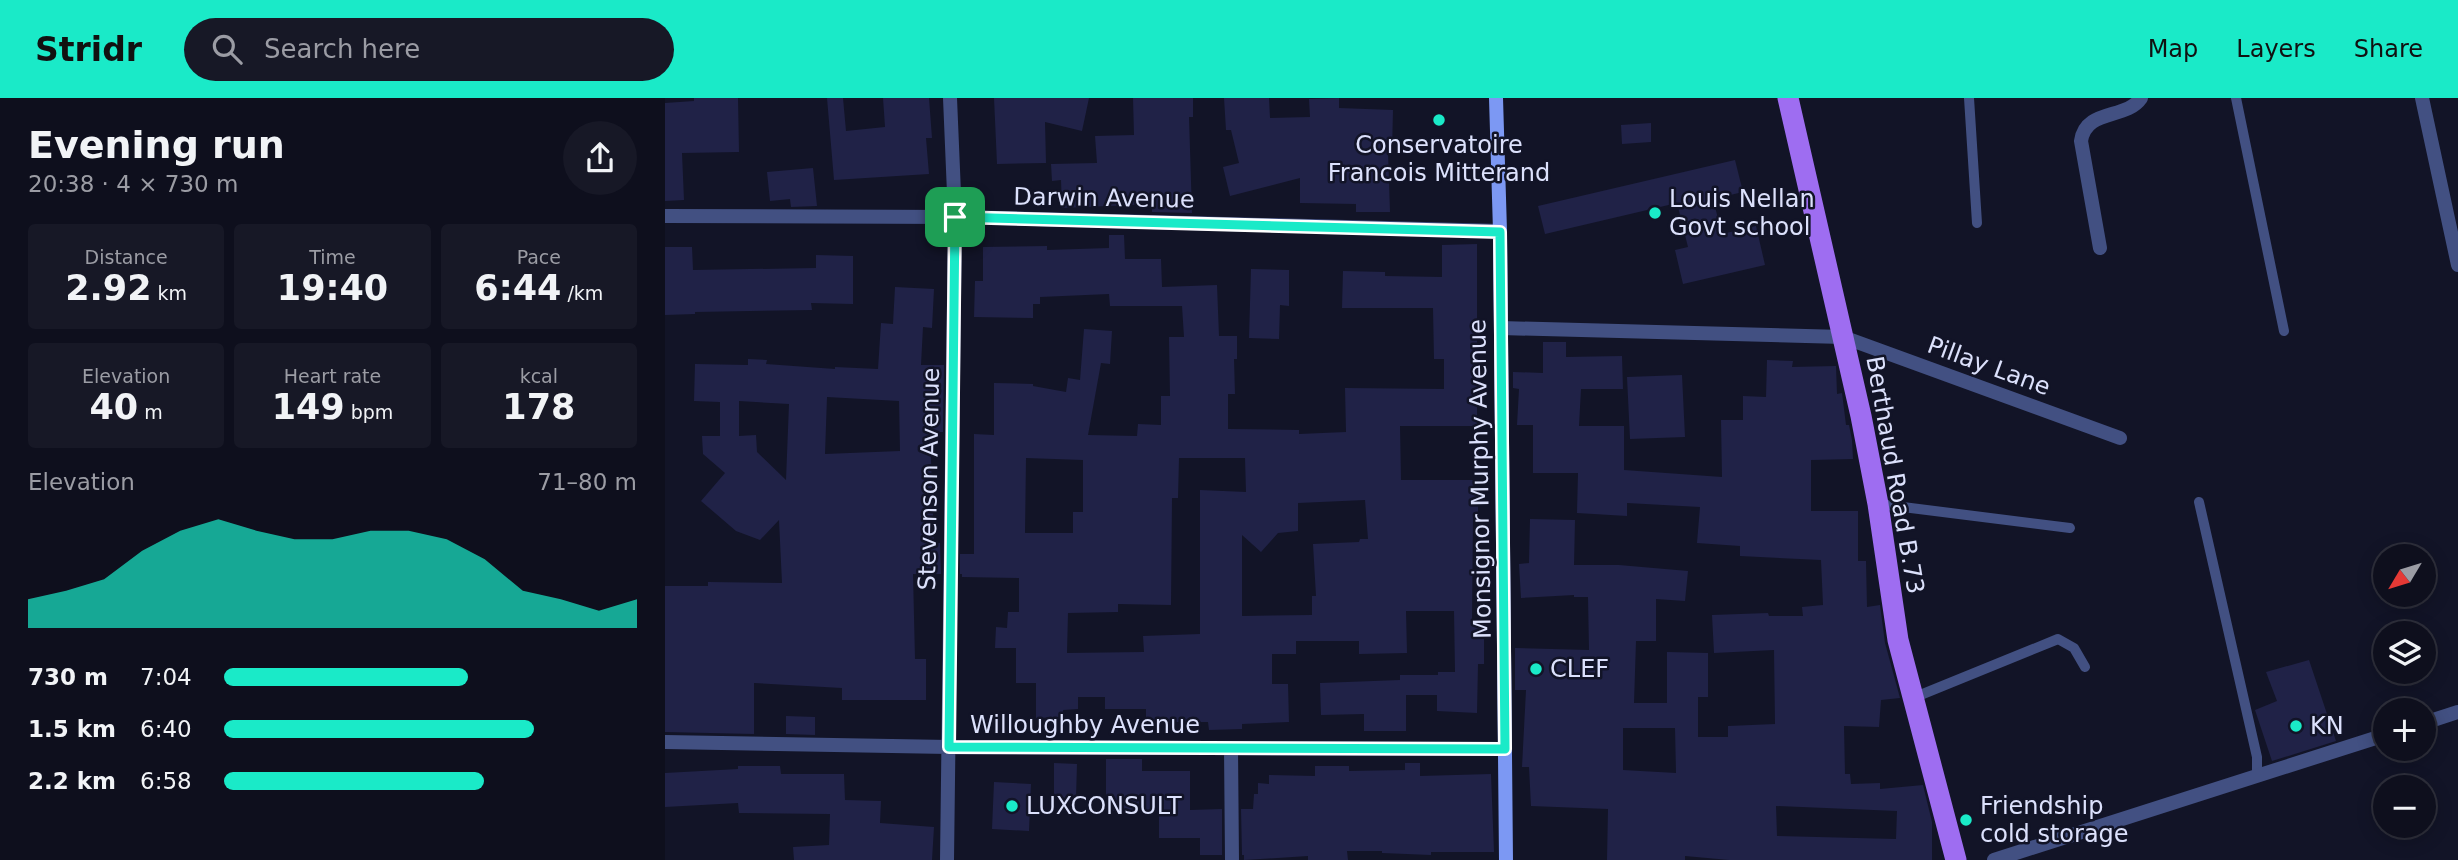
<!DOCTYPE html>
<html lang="en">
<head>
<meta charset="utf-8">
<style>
  :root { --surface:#0e0f1d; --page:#171826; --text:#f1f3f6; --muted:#9b9ca4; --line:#2e2f3b; --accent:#1aeac8 }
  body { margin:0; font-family:"DejaVu Sans",sans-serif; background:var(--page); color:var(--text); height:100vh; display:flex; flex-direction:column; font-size:26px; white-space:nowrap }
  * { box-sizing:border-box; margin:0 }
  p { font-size:23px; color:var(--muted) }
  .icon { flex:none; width:38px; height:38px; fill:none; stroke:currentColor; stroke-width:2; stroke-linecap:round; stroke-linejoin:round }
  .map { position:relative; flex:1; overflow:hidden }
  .drawer { display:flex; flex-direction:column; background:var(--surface); width:665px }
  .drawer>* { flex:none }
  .needle { width:46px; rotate:232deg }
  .buttons { position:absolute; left:1708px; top:446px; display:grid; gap:14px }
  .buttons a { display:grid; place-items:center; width:63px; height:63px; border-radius:50%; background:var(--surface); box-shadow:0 4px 18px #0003,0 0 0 2px var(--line); font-size:35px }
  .pin { position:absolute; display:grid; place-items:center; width:60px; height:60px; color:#fff; margin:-30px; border-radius:14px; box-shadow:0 4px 10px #0006 }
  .round { display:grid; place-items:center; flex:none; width:74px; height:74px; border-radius:37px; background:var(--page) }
  .head { display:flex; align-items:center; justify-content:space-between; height:119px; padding:0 28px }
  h1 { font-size:38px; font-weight:700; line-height:52px }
  .stats { display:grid; grid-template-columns:repeat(3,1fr); gap:10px; height:119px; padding:7px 28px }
  .stats div { display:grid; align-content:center; border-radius:7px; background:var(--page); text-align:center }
  .stats b { font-size:35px; font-weight:700 }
  .stats small { font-size:19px; font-weight:400 }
  .stats p { font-size:19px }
  .chart { height:196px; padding:14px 28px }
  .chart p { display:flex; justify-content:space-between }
  .chart svg { width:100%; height:126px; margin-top:7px; fill:var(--accent); opacity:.7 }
  ul { padding:0 28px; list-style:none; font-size:23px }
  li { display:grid; grid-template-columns:112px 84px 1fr; align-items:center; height:52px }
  li i { height:18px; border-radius:9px; background:var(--accent) }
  header { display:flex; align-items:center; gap:42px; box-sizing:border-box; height:98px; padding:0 35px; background:var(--accent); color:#111 }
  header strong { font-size:33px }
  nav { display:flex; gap:38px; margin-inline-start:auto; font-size:24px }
  .search { width:490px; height:63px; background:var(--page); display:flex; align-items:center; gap:18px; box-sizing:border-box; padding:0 24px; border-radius:38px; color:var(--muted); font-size:26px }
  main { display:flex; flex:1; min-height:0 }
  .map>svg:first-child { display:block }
  .building { fill:#202247; fill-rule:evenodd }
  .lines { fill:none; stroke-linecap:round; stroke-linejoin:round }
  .lane { stroke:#425082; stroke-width:10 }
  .street { stroke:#425082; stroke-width:14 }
  .secondary { stroke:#7c98f3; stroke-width:14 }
  .primary { stroke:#9e6df1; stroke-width:21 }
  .route-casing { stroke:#fff; stroke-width:14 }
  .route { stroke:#1aeac8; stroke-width:9 }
  .poi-dot { fill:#1aeac8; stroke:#121427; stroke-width:2.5 }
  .labels { text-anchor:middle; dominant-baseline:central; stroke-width:5; stroke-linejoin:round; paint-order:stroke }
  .poi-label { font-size:24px; fill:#dce1fc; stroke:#121427; text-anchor:start }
  .street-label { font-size:24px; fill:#dce1fc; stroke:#121427 }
</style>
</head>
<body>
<header>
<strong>Stridr</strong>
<div class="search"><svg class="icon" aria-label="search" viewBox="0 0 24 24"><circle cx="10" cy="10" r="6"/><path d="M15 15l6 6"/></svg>Search here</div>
<nav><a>Map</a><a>Layers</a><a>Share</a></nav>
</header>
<main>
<section class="drawer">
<div class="head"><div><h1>Evening run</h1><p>20:38 · 4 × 730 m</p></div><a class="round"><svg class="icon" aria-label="share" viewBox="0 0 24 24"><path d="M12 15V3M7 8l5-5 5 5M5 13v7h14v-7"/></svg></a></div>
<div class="stats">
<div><p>Distance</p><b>2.92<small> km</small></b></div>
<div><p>Time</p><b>19:40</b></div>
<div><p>Pace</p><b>6:44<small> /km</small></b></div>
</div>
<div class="stats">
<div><p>Elevation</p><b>40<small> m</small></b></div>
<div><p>Heart rate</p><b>149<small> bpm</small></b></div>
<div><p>kcal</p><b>178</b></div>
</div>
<div class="chart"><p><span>Elevation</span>71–80 m</p>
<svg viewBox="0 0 160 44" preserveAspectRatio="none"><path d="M0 44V34L10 31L20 27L30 17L40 10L50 6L60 10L70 13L80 13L90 10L100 10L110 13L120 20L130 31L140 34L150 38L160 34V44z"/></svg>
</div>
<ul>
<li><b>730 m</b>7:04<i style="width:59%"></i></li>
<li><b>1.5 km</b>6:40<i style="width:75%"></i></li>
<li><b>2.2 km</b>6:58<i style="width:63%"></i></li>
</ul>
</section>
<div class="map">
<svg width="1793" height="762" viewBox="0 0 1793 762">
  <rect width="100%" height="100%" fill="#121427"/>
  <path class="building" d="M29 0H73L74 54 17 55 19 102 0 103V5L29 3Z
    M162 0H178L181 33 220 29 218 0H264L267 40H261L264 76 169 82Z
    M329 0H424L417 33 380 24 381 65 332 66Z
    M468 0H528V19H524L527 115 487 114V106L397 110 396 82 387 83 386 66 432 65 430 38 469 37Z
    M559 0H604L605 20 645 19 644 1 674 0V10L728 12 727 53H723L725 114H691V106L635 105V80L565 98 558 69 574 65 566 32H561Z
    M986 25V44L957 46 956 27Z
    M1070 62 1078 94 1048 101 1057 136 1091 128 1100 167 1018 186 1010 152 1023 149 1012 105 880 136 873 108Z
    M148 70 152 108 126 109 125 101 105 103 102 74Z
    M444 137H459L460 161H496L497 189 552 187 554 238H572V261H569L570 296H563V331L634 332V336L681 334 680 290 779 291V261H769L768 210H677L678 173 720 174V178L777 179V147L812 146V328H735L736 382H813V416H808L807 524H819V566H813L812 615 772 613V597H741V633H699V616L656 617 655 585 735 582V577H773V574H790L789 513H741L742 555 694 556V543H631V556H607V586H623L624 624 577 626V631L544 632 543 624H481V611H440V599H413V611L398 612V619L371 620V585H351V550H330L331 529 342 530 343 514H354V480L297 479V476H295V456H309V336L329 337V285L368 286V288L401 294 403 280 415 282 419 231 447 233 445 266 436 265 423 337 472 338 473 326 496 327V298H505L504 239H519L517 208H445L444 196 375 199V206H368V220L309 219 310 183H318V149L382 148V152L444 150ZM361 360 418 362V414H408V435H360ZM514 360H580L581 394 535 392V536L478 538 479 554 402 555 403 515 453 514V506L506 507 507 400H513ZM700 402 703 441H695L694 444 648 446 651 498H647V517L577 518V437L596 454 613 435 633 433V405Z
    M0 149H27L28 172 151 170V157L188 158V206L146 205 147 212 30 214V216L0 217Z
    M586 171 624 172V208L615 207 614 241 584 240Z
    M230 189 269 191 267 230 258 229 256 267H279L278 334H265L269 445H275L276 476H248L250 561H261V602H177V590L89 585V636L0 634V488H43V484L117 485 114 422 95 442 71 433 36 403 60 375 38 356 37 338H55V304L29 303 30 266 83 267V261L102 262 101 266 170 271V269L213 271 216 225 228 226ZM162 299 234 303 235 353 160 356ZM74 303 124 306 121 382 92 354 91 337 74 338Z
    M878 244H901V259L957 258 958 291H916L914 328H959V372L1057 379 1056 322H1078V298L1101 299 1102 262 1128 263 1127 269 1171 268 1172 296 1177 295 1181 327H1184L1187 342 1188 361 1146 362V413H1193V463H1201L1202 509 1215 507 1220 545 1235 600 1216 602 1214 629 1179 628 1180 676H1185L1186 686 1215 685V691L1258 687 1267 724V762H1064L1020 758V762H942L943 711 866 708 864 669H857L861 592H850V550L924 552 923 499H909V497L856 500 854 466 864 465 865 421 910 422 909 467H954L1023 473 1020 503 991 501V543H971L969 605H1002V554L1043 555V599H1033V639H1063V628L1110 626 1109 552 1049 555 1047 517 1103 515 1104 518H1138L1137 509 1158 507 1156 462 1075 458V448L1032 445 1035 409 962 405V418L912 415 913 375H868V327H852L854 291 848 290V274L878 275ZM958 630H1010L1011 675 958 672ZM1111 708 1232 713 1231 741 1112 738Z
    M1017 277 1020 339 965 341 962 279Z
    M1644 562 1671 643 1607 663 1590 612 1612 603 1601 574Z
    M121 618 150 619V637L121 636Z
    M441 661H477V673H525V712L557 711V757H535V740H494V713H441Z
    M389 665 412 666 411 700H389Z
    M740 665H755V678L826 676 829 754H766V757L717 755V753H682L683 762H643V758L579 762V757H577L576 711H588L589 696H593V685L604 686V677L650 678V668H684V673L740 672Z
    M73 668H115L116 676H179L180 702 216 703 215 725 269 729 267 762H129L128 749 164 747 165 716 74 715 73 705 0 709V675L73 671Z
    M329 684 366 686 364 733 327 731Z"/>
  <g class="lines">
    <path class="lane" d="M1304 0 1312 125
      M1571 0 1619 233
      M1534 404 1592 659V678
      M1214 406 1405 430
      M1248 600 1393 541 1409 550 1420 569"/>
    <path class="street" d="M1757 0 1793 167
      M0 118 290 119 835 133
      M1435 150 1416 43C1421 10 1461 22 1476 0
      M836 230 1178 239 1455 340
      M1759 625 1793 614
      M0 644 284 649 840 651
      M566 650 567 762
      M282 762 290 119 285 0
      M1329 762 1720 637"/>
    <path class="secondary" d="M831 0 835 133 841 762"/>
    <path class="primary" d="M1123 0 1196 318 1213 406 1233 542 1291 762"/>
  </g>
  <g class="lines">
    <defs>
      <path id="route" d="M290 119 835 134 840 651 284 649Z"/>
    </defs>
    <use href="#route" class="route-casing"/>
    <use href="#route" class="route"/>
  </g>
  <g class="poi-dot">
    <circle cx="774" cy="22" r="7"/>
    <circle cx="990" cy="115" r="7"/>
    <circle cx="871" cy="571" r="7"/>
    <circle cx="1631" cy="628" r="7"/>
    <circle cx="347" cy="708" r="7"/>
    <circle cx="1301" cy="722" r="7"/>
  </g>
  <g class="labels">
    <g class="poi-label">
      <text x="774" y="47" text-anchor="middle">Conservatoire<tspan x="774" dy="28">Francois Mitterand</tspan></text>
      <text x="1004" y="101">Louis Nellan<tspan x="1004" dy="28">Govt school</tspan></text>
      <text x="885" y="571">CLEF</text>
      <text x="1645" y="628">KN</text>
      <text x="361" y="708">LUXCONSULT</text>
      <text x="1315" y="708">Friendship<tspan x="1315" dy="28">cold storage</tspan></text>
    </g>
    <g class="street-label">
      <text transform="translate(439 100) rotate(1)">Darwin Avenue</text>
      <text transform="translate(1324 268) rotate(20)">Pillay Lane</text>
      <text transform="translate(1230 377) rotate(80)">Berthaud Road B.73</text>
      <text transform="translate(264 381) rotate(-89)">Stevenson Avenue</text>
      <text transform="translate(815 381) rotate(-91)">Monsignor Murphy Avenue</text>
      <text x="420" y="627">Willoughby Avenue</text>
    </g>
  </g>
</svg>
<div class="buttons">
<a><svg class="needle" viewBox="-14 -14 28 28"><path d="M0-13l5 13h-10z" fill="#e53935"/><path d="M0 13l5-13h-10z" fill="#9b9ca4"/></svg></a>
<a><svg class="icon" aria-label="layers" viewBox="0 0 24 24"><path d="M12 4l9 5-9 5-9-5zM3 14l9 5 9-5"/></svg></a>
<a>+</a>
<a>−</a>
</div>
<div class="pin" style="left:290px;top:119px;background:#1e9e55"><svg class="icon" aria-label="arrive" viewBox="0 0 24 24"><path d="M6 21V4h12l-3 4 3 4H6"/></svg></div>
</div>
</main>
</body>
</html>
